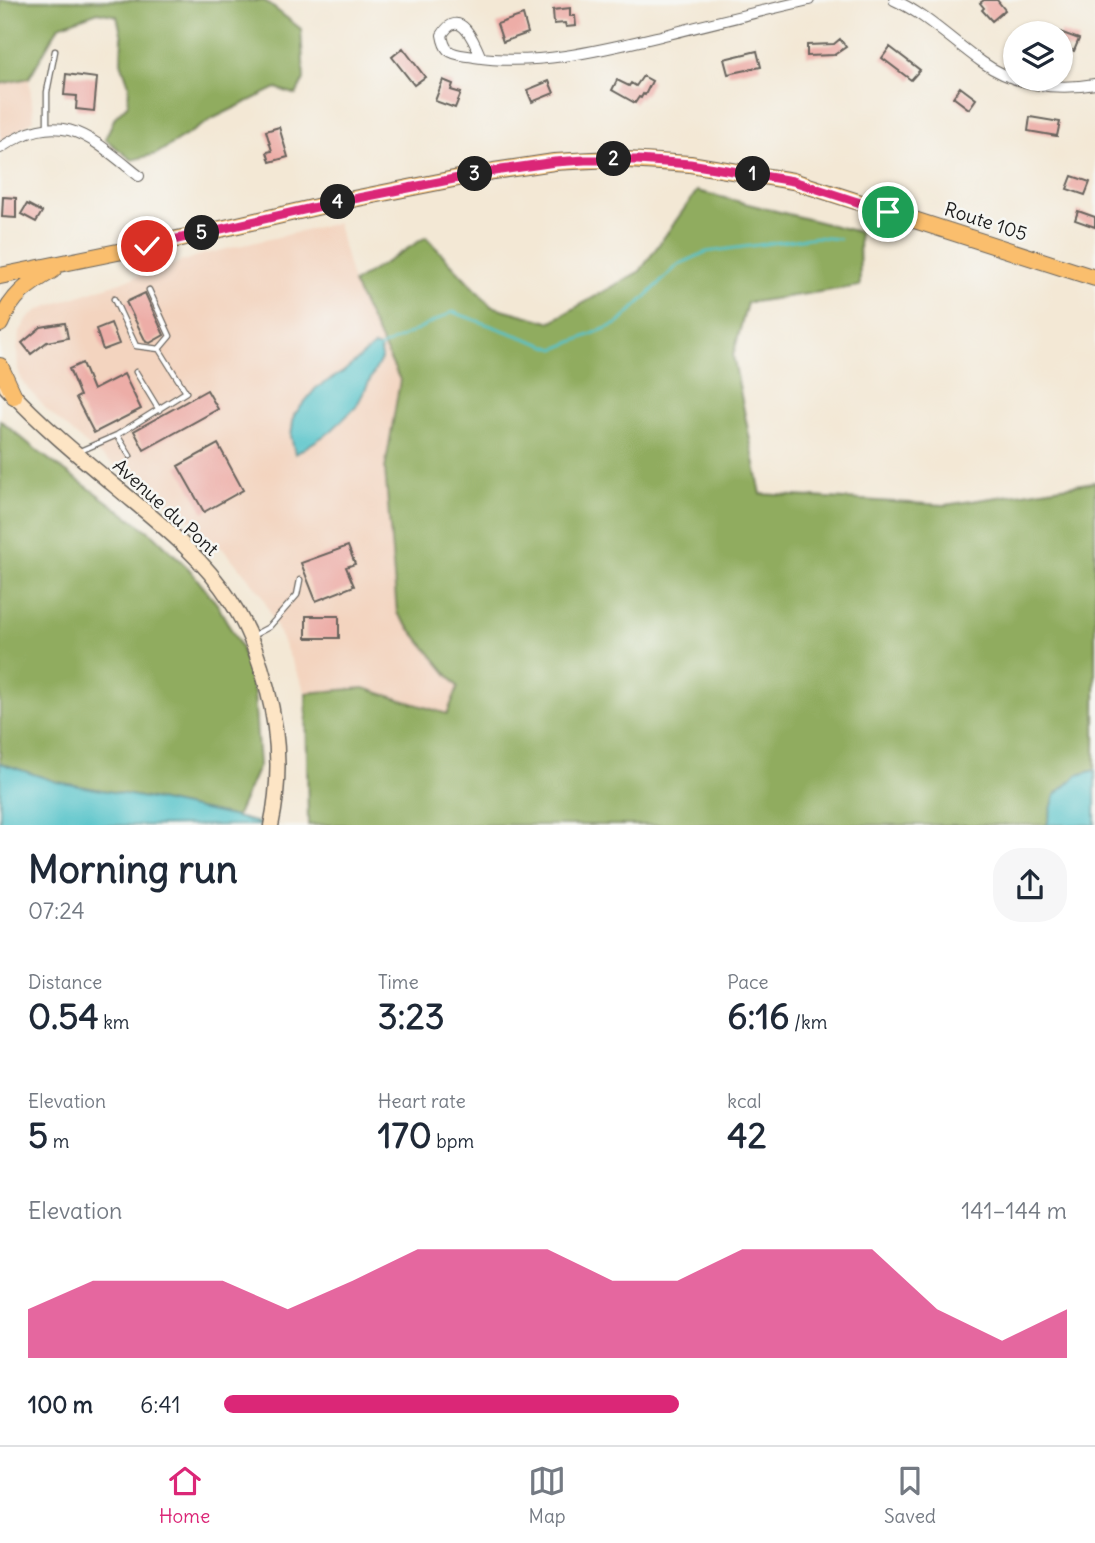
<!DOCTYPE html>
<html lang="en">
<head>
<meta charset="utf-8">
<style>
  :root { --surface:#fff; --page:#f6f6f7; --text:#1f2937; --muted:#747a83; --line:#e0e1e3; --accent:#db2777 }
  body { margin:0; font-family:Delius,sans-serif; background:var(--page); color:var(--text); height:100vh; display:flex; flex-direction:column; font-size:26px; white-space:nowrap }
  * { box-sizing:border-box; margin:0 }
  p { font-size:23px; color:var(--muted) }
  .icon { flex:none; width:38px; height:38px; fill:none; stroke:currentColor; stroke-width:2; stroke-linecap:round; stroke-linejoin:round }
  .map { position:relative; height:825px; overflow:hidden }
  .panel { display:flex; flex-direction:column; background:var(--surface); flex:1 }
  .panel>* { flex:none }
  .tools { position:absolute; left:1003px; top:21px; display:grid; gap:14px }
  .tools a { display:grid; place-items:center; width:70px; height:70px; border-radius:50%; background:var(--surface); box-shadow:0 2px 5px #0004; font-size:35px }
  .pin { position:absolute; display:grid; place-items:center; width:60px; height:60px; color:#fff; margin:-30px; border:4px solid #fff; border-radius:50%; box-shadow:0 2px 7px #0007 }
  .km { position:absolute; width:35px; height:35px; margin:-18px; border-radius:50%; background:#222; color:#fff; font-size:19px; line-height:35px; text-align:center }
  .round { display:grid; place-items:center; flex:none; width:74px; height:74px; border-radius:28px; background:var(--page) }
  .head { display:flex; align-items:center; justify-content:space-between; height:119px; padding:0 28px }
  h1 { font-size:38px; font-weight:700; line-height:52px }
  .stats { display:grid; grid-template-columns:repeat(3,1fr); gap:10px; height:119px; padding:7px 28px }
  .stats div { display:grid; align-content:center }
  .stats b { font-size:35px; font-weight:700 }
  .stats small { font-size:19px; font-weight:400 }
  .stats p { font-size:19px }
  .chart { height:196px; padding:14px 28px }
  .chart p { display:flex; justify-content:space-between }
  .chart svg { width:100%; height:126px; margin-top:7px; fill:var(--accent); opacity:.7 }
  ul { padding:0 28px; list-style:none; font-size:23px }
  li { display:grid; grid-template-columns:112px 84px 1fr; align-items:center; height:52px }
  li i { height:18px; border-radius:9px; background:var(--accent) }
  .tab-bar { display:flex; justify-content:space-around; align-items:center; height:98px; border-top:2px solid var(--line); background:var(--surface); font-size:19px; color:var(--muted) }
  .tab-bar a { display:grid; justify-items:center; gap:4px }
  .tab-bar .selected { color:var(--accent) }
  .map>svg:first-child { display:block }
  .built { fill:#f3d4bf }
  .forest { fill:#90ac5f; stroke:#56643e; stroke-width:2 }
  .water { fill:#55c3c9; stroke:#387072; stroke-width:2 }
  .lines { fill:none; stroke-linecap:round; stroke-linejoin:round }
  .stream { stroke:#55c3c9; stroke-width:2.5 }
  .building { fill:#edada7 }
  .lane-casing { stroke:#67635d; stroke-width:7 }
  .street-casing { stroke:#67635d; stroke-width:12 }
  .secondary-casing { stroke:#67635d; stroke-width:17 }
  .primary-casing { stroke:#67635d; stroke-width:18 }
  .lane { stroke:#fff; stroke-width:4.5 }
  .street { stroke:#fff; stroke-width:10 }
  .secondary { stroke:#fde5c5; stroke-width:14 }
  .primary { stroke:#fabe6d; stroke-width:16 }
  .route-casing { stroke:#fff; stroke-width:14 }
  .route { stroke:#db2777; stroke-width:9 }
  .labels { text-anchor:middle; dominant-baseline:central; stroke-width:5; stroke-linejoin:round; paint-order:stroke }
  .street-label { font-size:19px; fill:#1c1c1c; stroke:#f6f6f2 }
</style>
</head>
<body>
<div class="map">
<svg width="1095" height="826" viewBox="0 0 1095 826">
  <rect width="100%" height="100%" fill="#f6f6f2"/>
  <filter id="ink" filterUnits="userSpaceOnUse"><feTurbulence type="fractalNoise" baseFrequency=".0143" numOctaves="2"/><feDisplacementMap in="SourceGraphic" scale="14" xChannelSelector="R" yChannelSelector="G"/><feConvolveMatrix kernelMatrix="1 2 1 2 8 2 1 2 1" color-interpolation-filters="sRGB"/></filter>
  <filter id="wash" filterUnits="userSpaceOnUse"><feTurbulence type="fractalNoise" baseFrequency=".00686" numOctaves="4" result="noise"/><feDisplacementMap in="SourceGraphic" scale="28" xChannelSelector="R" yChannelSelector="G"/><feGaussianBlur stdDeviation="1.57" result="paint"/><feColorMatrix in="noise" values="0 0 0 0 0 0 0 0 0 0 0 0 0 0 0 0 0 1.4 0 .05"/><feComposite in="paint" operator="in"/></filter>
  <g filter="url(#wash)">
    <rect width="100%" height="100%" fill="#f3e8d5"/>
    <path class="built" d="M29 78 34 120 0 142V84Z
      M337 223 353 283 400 380 385 469 397 612 458 686 447 714 364 688 306 693 261 593 225 551 184 515 88 446 48 411 23 383 18 370 17 350 20 332 28 318 40 309 201 255Z"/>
    <path class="forest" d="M0 0 265 1 301 29 304 79 296 95 276 88 214 118 156 154 132 160 105 139 115 117 128 104 129 85 121 62 122 37 117 16 98 12 59 26 29 78 0 84Z
      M697 191 859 232 860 286 747 303 733 356 761 494 945 505 1095 482V770L1078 775 1055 795 1047 825H308L306 693 364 688 447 714 458 687 397 613 385 469 400 380 353 283 426 237 491 306 550 322 640 271Z
      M0 420 40 453 154 535 189 569 217 604 241 647 254 693 259 765 236 817 157 800 57 782 0 763Z"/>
    <path class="water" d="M374 346 380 348 382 357 356 407 330 432 295 454 291 436 294 415 316 388 343 372Z
      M0 763 57 782 157 800 236 817 266 825 0 826Z
      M1095 770V825H1047L1055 795 1078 775Z"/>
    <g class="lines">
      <path class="stream" d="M380 348 453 312 555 349 619 323 678 265 706 252 816 237 840 239"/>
    </g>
    <g id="blocks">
      <path class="building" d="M984 0H997L1005 10 992 21 982 10 984 8 980 3Z
        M570 8V16H575L576 26 566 27 565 23 554 24 553 10Z
        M523 15 528 33 503 42 497 24Z
        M1060 32 1079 39 1074 51 1060 46Z
        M840 39 846 47 834 55 807 56V45L834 44Z
        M890 47 920 70 911 80 882 58Z
        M403 48 425 77 414 85 392 57Z
        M757 51 761 67 728 74 724 59Z
        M66 74 97 78 94 111 76 109 77 96 64 95Z
        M643 76 652 81 645 95 643 94 641 98 639 97 635 103 612 90 617 80 629 86 631 83 636 86Z
        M443 80 453 84 451 90 461 93 455 108 435 101Z
        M549 81 554 93 532 102 527 90Z
        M960 87 976 99 969 109 953 97Z
        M1030 117 1060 122 1057 136 1028 131Z
        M279 127 288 157 270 162 267 152 272 151 266 131Z
        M1072 176 1090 182 1085 195 1067 189Z
        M3 197 16 198V218L2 217Z
        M27 204 42 212 36 222 21 214Z
        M1078 211 1095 217V227L1075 220Z
        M145 293 164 335 150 343 146 342 126 302Z
        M65 323 68 338 47 342 31 354 22 343 41 327Z
        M111 323 119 344 103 350 96 329Z
        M82 363 93 390 124 374 141 409 94 433 76 398 80 396 69 369Z
        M207 390 218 409 144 450 134 431Z
        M218 444 243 490 204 512 178 466Z
        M348 546 355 564 346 567 354 586 316 601 301 563Z
        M306 616H339V638H306Z"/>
    </g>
  </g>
  <g filter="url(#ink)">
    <use href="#blocks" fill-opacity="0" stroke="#67635d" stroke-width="2"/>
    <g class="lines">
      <defs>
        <path id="lane" d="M47 128V92L55 51
          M149 290 170 336 159 349
          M136 372 159 410
          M117 435 130 456
          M80 451 117 435 186 392 159 349 136 346 114 299
          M254 635 269 627 297 595 300 580"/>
        <path id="street" d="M894 0C927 15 952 41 982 62 1014 85 1056 91 1095 84
          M481 58C475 43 460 5 442 35 443 41 444 46 448 50 455 56 466 55 474 57 539 67 606 49 669 34 715 22 762 11 809 0
          M0 148C62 107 89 136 139 176"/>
        <path id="secondary" d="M6 387C45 429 90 465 133 501 168 530 205 561 230 600 248 627 259 657 267 688 279 733 281 780 271 826"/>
        <path id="primary" d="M0 276 147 246 338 202 494 171 554 162 612 159 690 164 793 181 1095 278
          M0 324C12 295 27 285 53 270
          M0 366 14 396"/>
      </defs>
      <use href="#lane" class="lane-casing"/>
      <use href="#street" class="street-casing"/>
      <use href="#secondary" class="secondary-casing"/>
      <use href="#primary" class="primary-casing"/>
      <use href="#lane" class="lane"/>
      <use href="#street" class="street"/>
      <use href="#secondary" class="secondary"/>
      <use href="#primary" class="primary"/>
    </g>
  </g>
  <g class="lines" filter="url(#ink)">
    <defs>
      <path id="route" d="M147 246 338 202 494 171 555 162 585 160H638L690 164 793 181 888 212"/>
    </defs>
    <use href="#route" class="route-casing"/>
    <use href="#route" class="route"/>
  </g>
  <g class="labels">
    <g class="street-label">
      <text transform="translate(986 221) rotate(18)">Route 105</text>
      <text transform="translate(166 507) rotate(42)">Avenue du Pont</text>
    </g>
  </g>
</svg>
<div class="tools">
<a><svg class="icon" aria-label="layers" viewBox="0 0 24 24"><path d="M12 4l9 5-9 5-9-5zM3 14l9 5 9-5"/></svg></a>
</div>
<div class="pin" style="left:888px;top:212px;background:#1e9e55"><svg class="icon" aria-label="arrive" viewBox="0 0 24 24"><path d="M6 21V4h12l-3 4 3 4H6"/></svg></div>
<div class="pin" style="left:147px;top:246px;background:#d93025"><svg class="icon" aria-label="check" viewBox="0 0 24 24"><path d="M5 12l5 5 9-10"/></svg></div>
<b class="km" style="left:753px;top:174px">1</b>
<b class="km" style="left:614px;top:159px">2</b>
<b class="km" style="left:475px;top:174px">3</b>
<b class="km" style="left:338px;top:202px">4</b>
<b class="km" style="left:202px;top:233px">5</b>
</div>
<section class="panel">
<div class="head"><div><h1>Morning run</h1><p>07:24</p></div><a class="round"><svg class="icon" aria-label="share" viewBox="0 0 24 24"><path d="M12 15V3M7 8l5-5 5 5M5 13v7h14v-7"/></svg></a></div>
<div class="stats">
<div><p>Distance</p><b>0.54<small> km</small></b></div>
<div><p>Time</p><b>3:23</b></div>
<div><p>Pace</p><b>6:16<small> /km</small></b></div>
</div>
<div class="stats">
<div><p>Elevation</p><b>5<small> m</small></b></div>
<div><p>Heart rate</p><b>170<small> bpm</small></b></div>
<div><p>kcal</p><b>42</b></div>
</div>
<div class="chart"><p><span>Elevation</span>141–144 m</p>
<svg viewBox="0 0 160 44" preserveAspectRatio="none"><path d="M0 44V27L10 17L20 17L30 17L40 27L50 17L60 6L70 6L80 6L90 17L100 17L110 6L120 6L130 6L140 27L150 38L160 27V44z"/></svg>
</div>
<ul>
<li><b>100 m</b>6:41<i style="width:54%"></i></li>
</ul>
</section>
<nav class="tab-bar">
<a class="selected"><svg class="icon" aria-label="home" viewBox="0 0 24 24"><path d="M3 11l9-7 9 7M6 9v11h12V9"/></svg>Home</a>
<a><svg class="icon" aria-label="map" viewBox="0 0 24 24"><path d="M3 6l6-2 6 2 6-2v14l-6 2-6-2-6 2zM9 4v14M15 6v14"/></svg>Map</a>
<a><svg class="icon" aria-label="saved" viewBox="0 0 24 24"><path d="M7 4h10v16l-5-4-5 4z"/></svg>Saved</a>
</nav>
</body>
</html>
